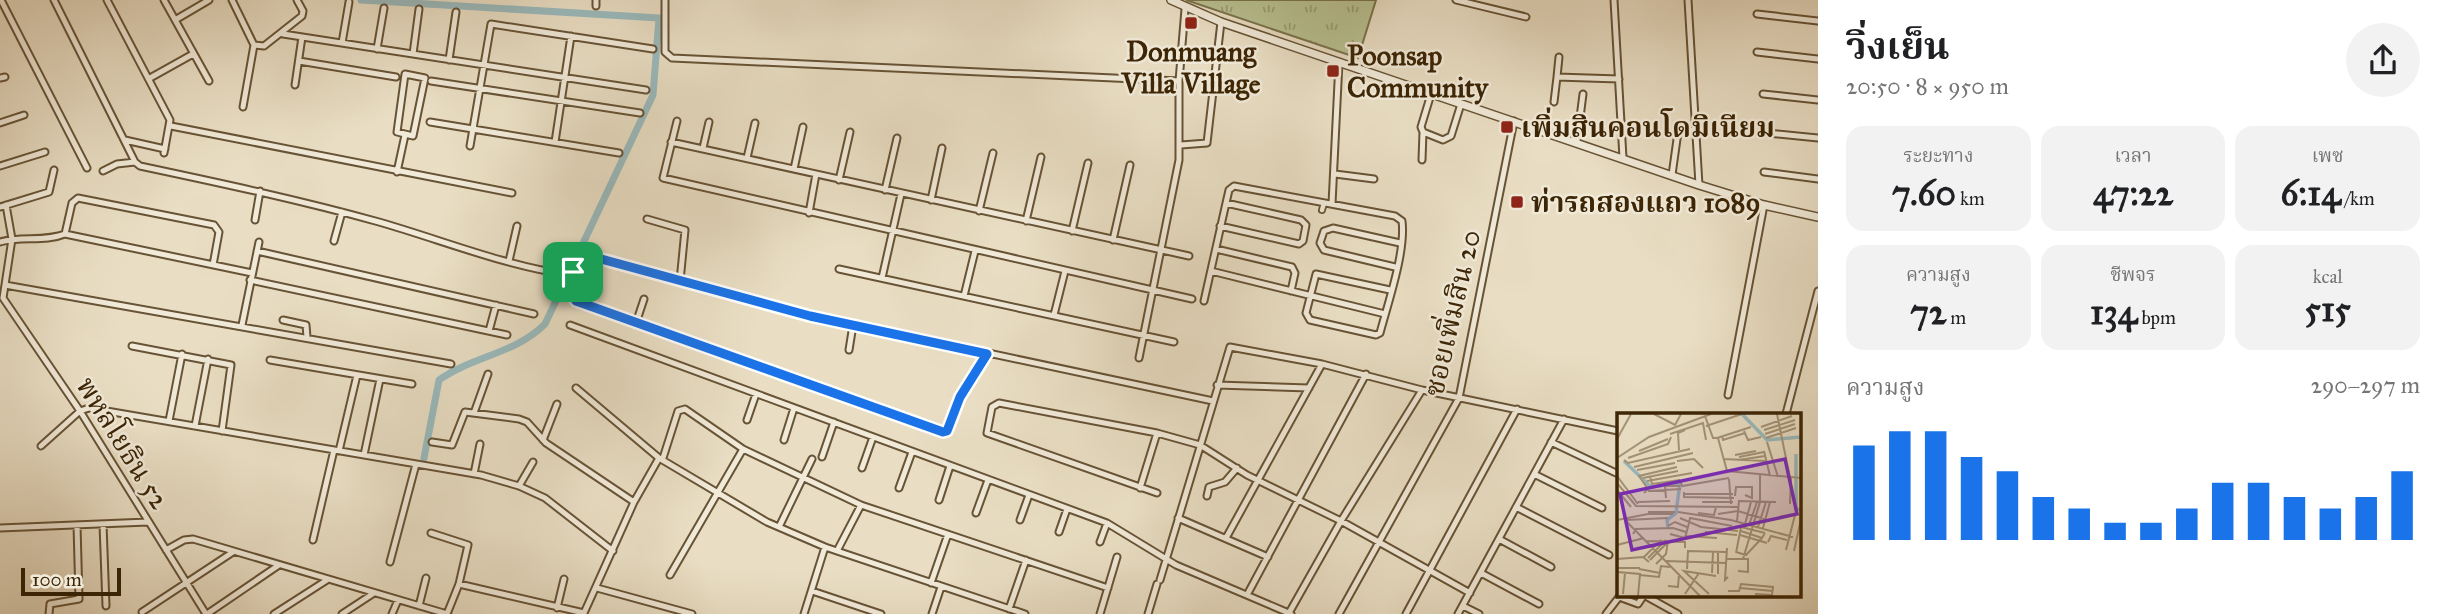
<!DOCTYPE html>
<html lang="th">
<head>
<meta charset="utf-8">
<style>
  :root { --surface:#fff; --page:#f2f2f2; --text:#202124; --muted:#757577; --accent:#1a73e8 }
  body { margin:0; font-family:"IM FELL Great Primer","Noto Serif Thai",serif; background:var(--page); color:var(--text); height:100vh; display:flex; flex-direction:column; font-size:26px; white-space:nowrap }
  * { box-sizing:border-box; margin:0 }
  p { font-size:23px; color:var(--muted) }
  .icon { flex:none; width:38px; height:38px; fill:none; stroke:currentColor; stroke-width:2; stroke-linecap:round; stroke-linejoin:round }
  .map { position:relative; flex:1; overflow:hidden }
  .details { display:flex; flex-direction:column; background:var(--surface); width:630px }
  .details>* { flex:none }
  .scale { position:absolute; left:21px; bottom:18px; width:100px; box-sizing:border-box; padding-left:7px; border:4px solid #3c2505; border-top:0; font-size:19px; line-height:24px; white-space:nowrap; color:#3c2505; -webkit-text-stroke:5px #f1ead9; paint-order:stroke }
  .pin { position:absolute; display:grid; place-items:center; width:60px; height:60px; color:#fff; margin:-30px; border-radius:14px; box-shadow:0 4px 10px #0006 }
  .round { display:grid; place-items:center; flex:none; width:74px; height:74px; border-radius:37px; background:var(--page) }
  .headline { display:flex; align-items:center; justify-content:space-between; height:119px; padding:0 28px }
  h1 { font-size:38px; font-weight:700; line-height:52px }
  .figures { display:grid; grid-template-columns:repeat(3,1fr); gap:10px; height:119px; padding:7px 28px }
  .figures div { display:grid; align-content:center; border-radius:18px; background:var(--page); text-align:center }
  .figures b { font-size:35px; font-weight:700 }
  .figures small { font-size:19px; font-weight:400 }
  .figures p { font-size:19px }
  .chart { height:196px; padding:14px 28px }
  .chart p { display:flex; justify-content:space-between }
  .chart svg { width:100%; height:126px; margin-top:7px; stroke:var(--accent); stroke-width:6 }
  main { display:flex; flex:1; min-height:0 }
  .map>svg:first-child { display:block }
  .grass { fill:url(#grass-tufts); stroke:#7a734c; stroke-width:2 }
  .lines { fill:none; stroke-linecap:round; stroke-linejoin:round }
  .canal { stroke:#9ababd; stroke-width:7 }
  .pedestrian-casing { stroke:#675335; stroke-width:8 }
  .minor-casing { stroke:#675335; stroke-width:9 }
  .tertiary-casing { stroke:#675335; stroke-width:10 }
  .pedestrian { stroke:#f1ead9; stroke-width:4.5 }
  .minor { stroke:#f1ead9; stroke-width:5 }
  .tertiary { stroke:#f1ead9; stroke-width:7 }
  .route-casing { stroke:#fff; stroke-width:14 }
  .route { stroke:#1a73e8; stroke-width:9 }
  .poi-dot { fill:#8f2418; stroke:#f1ead9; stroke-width:2.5 }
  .labels { text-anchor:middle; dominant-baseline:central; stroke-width:5; stroke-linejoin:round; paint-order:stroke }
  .poi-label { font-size:28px; font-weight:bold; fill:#3c2505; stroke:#f1ead9; text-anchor:start }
  .street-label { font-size:28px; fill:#3c2505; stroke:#f1ead9 }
  .inset-river { fill:none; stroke:#9ababd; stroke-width:3.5 }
  .inset-road { fill:none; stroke:#a49478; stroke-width:2 }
  .view { fill:#7b2cbf; fill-opacity:0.15; stroke:#7b2cbf; stroke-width:3.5 }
  .inset-edge { fill:none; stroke:#3c2505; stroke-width:3.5 }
</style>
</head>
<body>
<main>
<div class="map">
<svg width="1818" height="614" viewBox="0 0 1818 614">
  <defs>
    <pattern id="grass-tufts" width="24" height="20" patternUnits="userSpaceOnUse" patternTransform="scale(1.75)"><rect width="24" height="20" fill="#b8c192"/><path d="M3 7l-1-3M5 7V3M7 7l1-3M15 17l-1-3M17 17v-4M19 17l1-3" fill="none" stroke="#979d75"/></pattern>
  </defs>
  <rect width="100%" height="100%" fill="#e9dec4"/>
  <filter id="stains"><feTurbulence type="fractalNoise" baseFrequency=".00286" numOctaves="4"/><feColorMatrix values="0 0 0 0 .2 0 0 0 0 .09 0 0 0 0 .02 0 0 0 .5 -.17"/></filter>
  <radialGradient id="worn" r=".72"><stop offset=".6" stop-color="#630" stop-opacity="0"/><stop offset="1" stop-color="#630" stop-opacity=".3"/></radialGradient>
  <path class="grass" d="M1186 0H1376L1358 58Z"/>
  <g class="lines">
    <path class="canal" d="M361 0 659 18 653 95 545 324C515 354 473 356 439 380L424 458"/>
    <defs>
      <path id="pedestrian" d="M1322 210 1324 203"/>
      <path id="minor" d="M1 0 87 168
        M54 0 135 162 140 166C220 183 300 200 379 222 442 240 505 266 570 275L586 258 595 257 810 315 1213 401
        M107 0 170 120 164 153
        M164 0 209 81
        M232 0 254 45 243 107
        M665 0V52L672 58 1179 81
        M1456 0 1526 17
        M1614 0 1623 158
        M1688 0 1699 185
        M596 6V0
        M1757 14 1818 21
        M175 20 209 0
        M283 34 646 90
        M342 43 349 2
        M254 45 264 46 302 16 303 11 297 0
        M377 49 384 8
        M1181 51 1215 58
        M1757 52 1818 59
        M413 54 419 9
        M1559 57 1557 77 1619 79
        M449 60 456 12
        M299 61 396 77
        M405 74 425 78 413 136 397 132Z
        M0 78 5 77
        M150 78 193 54
        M431 81 640 113
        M295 85 302 37
        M1431 94 1421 127 1423 132 1443 140 1451 136 1461 104
        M1763 94 1818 100
        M1554 102 1557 77
        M677 121 663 178 1192 299
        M430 122 619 153
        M0 123 24 115
        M171 126 512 193
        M1767 133 1818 138
        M125 140 165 149
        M1577 141 1583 94
        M555 142 571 36
        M671 142 1189 256
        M1181 145 1207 143 1221 22
        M470 146 491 24 653 49
        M703 148 709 122
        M747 158 755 123
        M1422 160 1423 132
        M0 166 45 152
        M794 169 803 127
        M103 171 117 164 135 162
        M397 172 405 135
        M1764 172 1818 179
        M1335 174 1374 179
        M1672 175 1678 132 1697 130
        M839 180 850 132
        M885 190 897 138
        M931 200 942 148
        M1332 204 1339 62
        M0 207 49 192 54 170
        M979 211 993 153
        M809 213 816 174
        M647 219 685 230 680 281
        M255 220 260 191
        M1026 221 1041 157
        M1220 226 1299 244 1303 241 1306 225 1301 220 1226 203
        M1072 231 1088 163
        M65 234 72 203 78 198 214 225 219 232 213 265
        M1113 240 1130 165
        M334 241 342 212
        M0 242C21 236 45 242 65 234L252 273
        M1216 249 1292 267 1295 273 1291 291
        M257 251 534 314
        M509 261 517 226
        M1395 267 1324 250 1320 243 1324 231 1333 228 1400 243
        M839 269 1174 342
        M1211 271 1385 314
        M573 273 572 295 576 301 942 432 947 431 960 397 987 354
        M882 278 901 194
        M250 280 507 335
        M5 285 451 364
        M964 296 975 251
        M3 298 80 411 206 614
        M3 298 12 239 6 205
        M1204 301 1226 203 1229 190 1234 186 1395 216 1402 221C1406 251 1388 303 1380 333L1376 335 1310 320 1306 313 1316 274 1390 290
        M1054 315 1065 271
        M283 320 306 325 307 337
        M636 323 644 299
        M242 325 259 242
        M570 325 1107 523 1176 565 1291 614
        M489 331 496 305
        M132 346 231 365 222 431
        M849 350 853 325
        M1139 358 1179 160V81L1185 9
        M270 360 412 384
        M1217 385 1309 388
        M576 388 659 458 767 522 825 547 1025 614
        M1728 395 1764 205
        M474 413 488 374
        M1786 414 1818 291
        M747 420 756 394
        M169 421 182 354
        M195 426 208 359
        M543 440 557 404
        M784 440 794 408
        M432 442 452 445 465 412 519 419 527 422 546 443 634 502
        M1551 442 1616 473
        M41 446 80 411 89 408 481 475 519 486 545 498 613 551
        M339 451 357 375
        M364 455 380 379
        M822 457 834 422
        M663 458 678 411 685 409 743 449 861 505 1108 588
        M862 468 873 437
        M474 474 480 444
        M1534 474 1602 508
        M519 486 533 462
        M899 488 912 452
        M1140 488 1157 433
        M1157 493 987 433 992 407 999 403 1157 433 1200 445 1247 475 1341 521 1470 593
        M1207 496 1209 487 1225 482 1237 468
        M939 500 950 466
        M1516 507 1609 555
        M976 513 988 480
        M1178 518 1268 557
        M1020 520 1029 495
        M103 524 106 606
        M779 527 812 459
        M0 528 148 522
        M1059 532 1067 509
        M431 533 468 545 459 584 447 614
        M1226 538 1322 364
        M1499 539 1551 567
        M313 540 334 450
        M1100 542 1107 523
        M166 550 184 540 193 539 447 614
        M837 551 861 505
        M390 562 416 464
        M1481 573 1539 604
        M670 575 743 449
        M1160 580 1230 347 1322 364 1422 390 1618 431
        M931 583 948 534
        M459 584 584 613 634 502 659 458
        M597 588 692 614
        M812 591 881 614
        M1247 595 1366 374
        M1644 595 1678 614
        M419 606 426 578
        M1463 606 1479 614
        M557 608 564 579
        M1009 609 1026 560
        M142 612 233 552
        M1289 613 1341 521 1422 390
        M49 614 50 604 79 599 77 525
        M207 614 279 565
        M274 614 327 580
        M342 614 374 593
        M392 614 398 600
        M804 614 825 547
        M932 614 941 587
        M1100 614 1117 557
        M1148 614 1157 584
        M1339 614 1459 398 1514 121
        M1406 614 1517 409
        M1458 614 1564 419
        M1606 614 1619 597 1638 604 1644 595"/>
      <path id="tertiary" d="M1171 0 1221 22 1699 185 1764 205 1818 217"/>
    </defs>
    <use href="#pedestrian" class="pedestrian-casing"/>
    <use href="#minor" class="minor-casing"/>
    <use href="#tertiary" class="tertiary-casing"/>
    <use href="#pedestrian" class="pedestrian"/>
    <use href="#minor" class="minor"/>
    <use href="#tertiary" class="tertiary"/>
  </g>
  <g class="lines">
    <defs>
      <path id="route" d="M590 256 810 316 987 354 960 397 947 431 943 432 576 301 572 295 573 272Z"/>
    </defs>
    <use href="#route" class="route-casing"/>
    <use href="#route" class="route"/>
  </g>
  <g class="poi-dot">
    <rect x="1184" y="16" width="14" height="14" rx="3.5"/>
    <rect x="1326" y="64" width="14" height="14" rx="3.5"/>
    <rect x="1500" y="120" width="14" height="14" rx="3.5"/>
    <rect x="1510" y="195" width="14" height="14" rx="3.5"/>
  </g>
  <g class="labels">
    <g class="poi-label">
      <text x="1191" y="51" text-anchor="middle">Donmuang<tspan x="1191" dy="32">Villa Village</tspan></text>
      <text x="1347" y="55">Poonsap<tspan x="1347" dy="32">Community</tspan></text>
      <text x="1521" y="127">เพิ่มสินคอนโดมิเนียม</text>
      <text x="1531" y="202">ท่ารถสองแถว 1089</text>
    </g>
    <g class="street-label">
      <text transform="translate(1452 313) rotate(-77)">ซอยเพิ่มสิน 20</text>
      <text transform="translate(123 443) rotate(58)">พหลโยธิน 52</text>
    </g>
  </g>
  <g transform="translate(1617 413)">
    <rect width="184" height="184" fill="#e9dec4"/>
    <path class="inset-river" d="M125 1 150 27 184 24M179 41V95L184 97M7 48 34 74 63 70 59 100 50 107 51 114"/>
    <path class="inset-road" d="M37 1 58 12 64 1M160 1 173 65M88 3 96 25H101L110 58 184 65M89 13 125 1M144 14 175 3M147 17 178 7M127 18 131 27 144 24M53 21 86 10 89 27M148 21 178 11M105 23 106 27 128 20M100 25 134 14M149 25 179 15M0 26 14 1M150 29 161 64M62 37 61 20 68 17M22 38 51 26M147 38 153 63M118 42 139 38M122 44 147 39M0 45 32 24 94 1M11 45 51 31 54 24M106 46 149 48M7 47 11 50 73 36M122 47 148 43M60 48 77 46 86 55M17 54 76 40M20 57 58 50M0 63 21 91M33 63 35 71 63 67M26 65 61 58M112 66 114 91M63 67 65 73 112 65M30 68 75 60M0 70 19 93 121 94M0 77 14 94M31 78 64 76M67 79V84L117 85M27 80 31 76 22 63 60 54M67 81H116M118 83 119 74H135V85L128 82M49 85 48 73H63M21 89 53 88M85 89H116M173 91 174 65M31 99H58M61 99 114 107 176 124M81 100 97 102 99 94M31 101H56M101 101 121 98 148 106M63 105 84 114 121 118M0 107 31 101M9 107 51 105M9 108 83 183M120 108 122 88 159 89M72 110 73 105 115 113M128 111 134 89M132 112 140 89M51 113 58 109 70 114M124 114 148 120M141 114 149 89M146 115 153 89M124 118 145 125 148 120M88 119 120 122M16 121 19 116 56 115 69 119M53 121 68 125 72 110M123 122 150 130M69 123 100 125M29 128 68 129V135M151 129 154 123 170 127M0 132 27 125M110 135 108 167 111 164M169 137 178 102M177 138 184 106M119 139 129 142 145 125M119 140 124 114M26 145 44 127M31 145 49 127M0 146 26 144 32 149M109 146H131V159L121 158M126 146 143 89V62M33 147 49 131M49 148 109 150M39 151 49 141 51 128M0 155H23M22 156 43 160M70 156 71 138 109 139M0 159 23 161 21 183M95 160 96 139M101 161V139M23 162 42 164 44 153 53 154M51 173 61 174 62 161M123 175 156 178M111 178H122L124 171 156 174 155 182 138 181M6 181 8 160M68 181 82 160M92 181 67 158 99 163"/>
    <path class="view" d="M168 46 180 101 15 137 3 81Z"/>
    <rect width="184" height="184" class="inset-edge"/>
  </g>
  <rect width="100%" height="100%" filter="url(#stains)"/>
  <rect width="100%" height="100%" fill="url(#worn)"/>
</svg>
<div class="scale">100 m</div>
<div class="pin" style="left:573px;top:272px;background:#1e9e55"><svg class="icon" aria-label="arrive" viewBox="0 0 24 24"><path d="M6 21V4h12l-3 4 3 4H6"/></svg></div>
</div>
<section class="details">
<div class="headline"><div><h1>วิ่งเย็น</h1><p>20:50 · 8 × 950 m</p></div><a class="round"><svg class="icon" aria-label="share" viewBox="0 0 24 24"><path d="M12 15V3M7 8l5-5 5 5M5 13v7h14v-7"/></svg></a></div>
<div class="figures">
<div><p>ระยะทาง</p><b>7.60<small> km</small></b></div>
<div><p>เวลา</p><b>47:22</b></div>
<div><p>เพซ</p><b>6:14<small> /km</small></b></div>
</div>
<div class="figures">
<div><p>ความสูง</p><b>72<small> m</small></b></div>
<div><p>ชีพจร</p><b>134<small> bpm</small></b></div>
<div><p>kcal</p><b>515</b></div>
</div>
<div class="chart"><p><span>ความสูง</span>290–297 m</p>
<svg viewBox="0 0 160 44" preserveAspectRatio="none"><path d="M5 44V11M15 44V6M25 44V6M35 44V15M45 44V20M55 44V29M65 44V33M75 44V38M85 44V38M95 44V33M105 44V24M115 44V24M125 44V29M135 44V33M145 44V29M155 44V20"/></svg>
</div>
</section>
</main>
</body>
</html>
